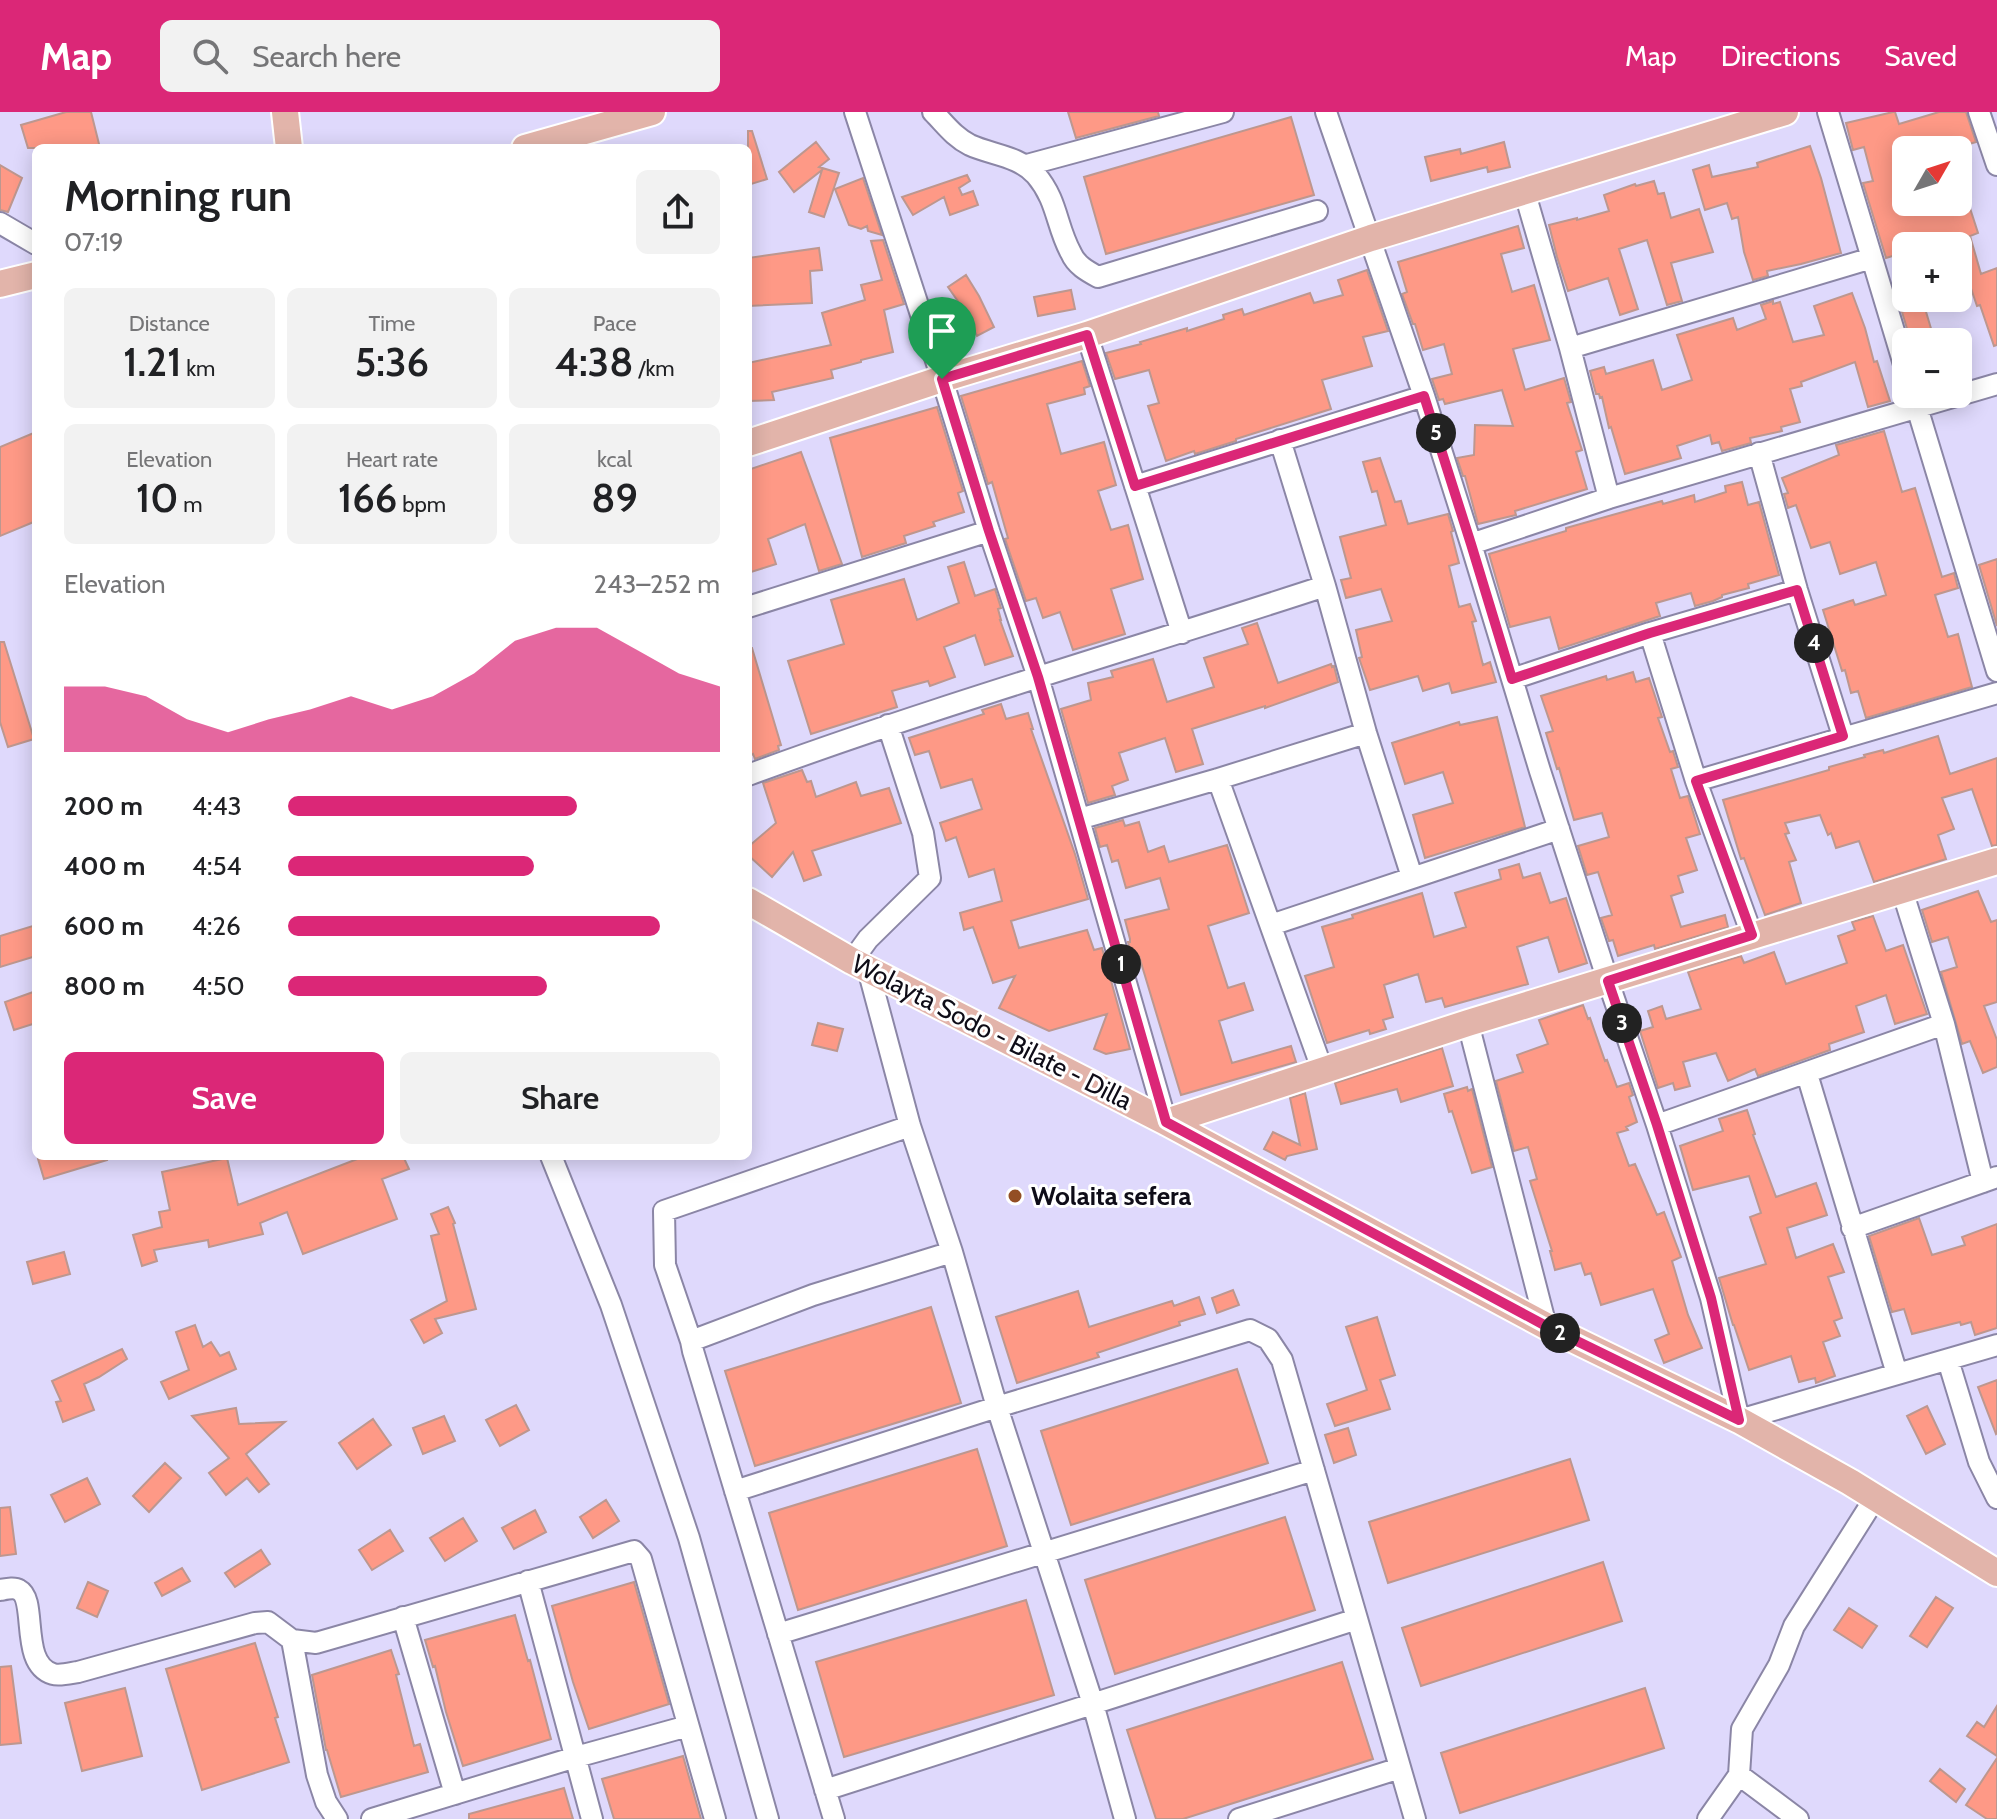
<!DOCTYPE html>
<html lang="en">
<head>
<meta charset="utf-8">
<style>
  :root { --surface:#fff; --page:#f2f2f2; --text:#202124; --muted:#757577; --accent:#db2777 }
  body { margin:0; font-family:Cabin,sans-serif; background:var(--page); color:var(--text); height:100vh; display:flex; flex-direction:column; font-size:30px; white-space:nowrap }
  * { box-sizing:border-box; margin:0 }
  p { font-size:26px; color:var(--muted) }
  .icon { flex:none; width:44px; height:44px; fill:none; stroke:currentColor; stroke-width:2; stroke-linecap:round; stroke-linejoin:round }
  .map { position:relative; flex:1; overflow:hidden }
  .drawer { position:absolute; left:32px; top:32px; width:720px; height:1016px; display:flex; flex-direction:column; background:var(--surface); border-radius:12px; box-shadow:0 4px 20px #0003 }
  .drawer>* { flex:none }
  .needle { width:52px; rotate:51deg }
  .tools { position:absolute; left:1892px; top:24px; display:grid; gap:16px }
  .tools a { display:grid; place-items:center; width:80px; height:80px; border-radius:12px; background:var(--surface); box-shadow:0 4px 20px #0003; font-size:40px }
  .pin { position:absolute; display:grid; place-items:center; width:68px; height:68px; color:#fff; margin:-82px -34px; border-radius:50% 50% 50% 0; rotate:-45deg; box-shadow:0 0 8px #0007 }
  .pin .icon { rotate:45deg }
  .km { position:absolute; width:40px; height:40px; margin:-20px; border-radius:50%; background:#222; color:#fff; font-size:22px; line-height:40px; text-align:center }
  .round { display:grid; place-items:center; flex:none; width:84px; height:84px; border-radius:12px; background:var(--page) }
  .headline { display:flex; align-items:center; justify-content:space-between; height:136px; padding:0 32px }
  h1 { font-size:44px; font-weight:600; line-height:60px }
  .stats { display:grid; grid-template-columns:repeat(3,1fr); gap:12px; height:136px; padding:8px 32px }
  .stats div { display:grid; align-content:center; border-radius:12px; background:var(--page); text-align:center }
  .stats b { font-size:40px; font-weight:600 }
  .stats small { font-size:22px; font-weight:400 }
  .stats p { font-size:22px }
  .chart { height:224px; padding:16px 32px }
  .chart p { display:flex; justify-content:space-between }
  .chart svg { width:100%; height:144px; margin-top:8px; fill:var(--accent); opacity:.7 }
  .primary-button { display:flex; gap:16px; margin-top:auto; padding:16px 32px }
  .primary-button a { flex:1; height:92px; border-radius:12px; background:var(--accent); color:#fff; font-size:32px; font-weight:600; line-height:92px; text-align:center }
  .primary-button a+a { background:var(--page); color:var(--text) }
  ul { padding:0 32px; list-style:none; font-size:26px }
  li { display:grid; grid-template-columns:128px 96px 1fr; align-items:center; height:60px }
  li i { height:20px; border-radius:10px; background:var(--accent) }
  header { display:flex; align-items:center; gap:48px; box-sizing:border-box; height:112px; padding:0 40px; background:var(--accent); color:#fff }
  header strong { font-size:38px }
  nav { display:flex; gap:44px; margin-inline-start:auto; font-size:28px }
  .search { width:560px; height:72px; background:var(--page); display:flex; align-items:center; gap:20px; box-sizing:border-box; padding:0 28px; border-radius:12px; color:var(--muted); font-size:30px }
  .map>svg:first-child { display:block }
  .building { fill:#fe9986; stroke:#bd978f; stroke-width:2 }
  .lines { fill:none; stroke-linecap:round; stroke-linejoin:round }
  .minor-casing { stroke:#8b86a6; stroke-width:24 }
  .major-casing { stroke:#fff; stroke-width:30 }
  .minor { stroke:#fff; stroke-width:20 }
  .major { stroke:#e2b4aa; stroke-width:26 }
  .route-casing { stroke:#fff; stroke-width:16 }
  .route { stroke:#db2777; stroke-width:10 }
  .poi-dot { fill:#934e24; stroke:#fff; stroke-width:3 }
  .labels { text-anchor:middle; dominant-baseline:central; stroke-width:6; stroke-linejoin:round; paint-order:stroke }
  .street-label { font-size:26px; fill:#0e0c17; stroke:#fff }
  .poi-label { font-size:26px; font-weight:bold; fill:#0e0c17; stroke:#fff; text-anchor:start }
</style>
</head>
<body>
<header>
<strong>Map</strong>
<div class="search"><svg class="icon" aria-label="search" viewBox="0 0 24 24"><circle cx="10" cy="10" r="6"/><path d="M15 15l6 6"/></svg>Search here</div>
<nav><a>Map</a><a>Directions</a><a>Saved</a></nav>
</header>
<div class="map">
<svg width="1997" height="1707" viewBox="0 0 1997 1707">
  <rect width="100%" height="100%" fill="#dfd9fc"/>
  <path class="building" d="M66 0H91L100 36H28L21 13Z
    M1068 0H1158L1159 4 1076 26Z
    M1893 0H1895L1899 12 1939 0H1966L1976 30 1948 38H1906V90H1968L1978 121 1970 124 1981 162 1997 156V233L1994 234 1980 193 1977 194 1963 153 1958 155V134H1906V140L1886 146 1863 71 1873 69 1864 35 1853 38 1846 11Z
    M1291 5 1314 83 1106 142 1084 65Z
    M748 19H752L767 67 748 73Z
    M816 30 829 47 819 55 839 61 824 105 809 100 822 58 794 80 779 60Z
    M1504 30 1510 55 1488 60 1487 55 1431 69 1425 45 1460 37 1461 42Z
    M1810 34 1821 66 1841 141 1801 152 1767 159 1768 164 1753 168 1744 140 1738 105 1732 107 1727 91 1705 98 1693 58 1709 53 1712 65 1758 55 1757 51Z
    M0 53 22 66 8 100 0 98Z
    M967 63 970 69 959 76 962 83 973 79 978 93 950 103 944 85 913 103 902 85Z
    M863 66 882 123 868 119 867 114 861 117 849 113 835 77Z
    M1654 69 1658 82 1664 81 1671 106 1699 97 1713 140 1671 151 1682 189 1667 193 1647 128 1619 137 1638 197 1620 203 1608 166 1568 179 1557 145 1549 113 1577 106V108L1609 99 1604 83 1635 72 1636 74Z
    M1518 114 1524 136 1501 142 1512 180 1534 173 1550 228 1513 237 1525 278 1564 266 1571 290 1567 291 1582 338 1576 340 1587 377 1515 399 1516 403 1478 412 1465 364H1463L1457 346 1474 343 1475 313 1513 314 1502 278 1445 292 1443 287 1439 288 1432 267 1452 262 1444 232 1423 238 1415 212H1413L1402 182 1407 180 1398 150Z
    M883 128 904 192 884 198 893 240 861 248V250L831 258 833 266 772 280 774 288 748 289V251L831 233 822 201 865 188 861 173 882 168 871 129Z
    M819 136 822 158 810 159 812 191 748 194V146Z
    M1367 158 1388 219 1363 225 1372 254 1322 268 1331 297 1236 327V329L1195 342 1194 339 1166 349 1148 294 1159 291 1149 258 1115 267 1106 241 1141 232 1140 230 1187 216V219L1224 207 1223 203 1242 197 1244 203 1310 181 1314 191 1343 183 1338 168Z
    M966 163 979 184 994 215 977 224 962 195 948 175Z
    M1071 178 1075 197 1038 204 1034 185Z
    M1852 181 1865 216 1874 250 1877 249 1890 289 1868 295 1855 250 1801 270 1802 274 1790 277 1800 310 1781 315 1782 319 1750 326 1751 331 1722 339 1719 330 1712 332 1710 323 1677 334 1681 346 1625 362 1611 315 1609 316 1602 285 1600 286 1599 282H1596L1590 259 1604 255 1606 262 1653 248 1662 278 1692 268 1677 223 1733 206 1737 218 1766 207 1761 193 1773 189V192L1780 190 1793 230 1824 223 1814 194Z
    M1924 193 1935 230H1911L1902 200Z
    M1082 249 1090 274 1084 276 1085 282 1047 292 1061 342 1104 330 1116 373 1098 379 1111 418 1128 413 1143 467 1111 477 1125 522 1073 538 1060 500 1043 506 1036 486 1026 489 1005 427 1008 426 992 370 988 372 961 284Z
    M937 295 963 379 958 381 964 400 933 410 935 414 904 424 906 431 862 445 830 326Z
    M1884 319 1902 380 1915 376 1942 465 1954 461 1958 476 1935 483 1948 525 1958 522 1972 575 1866 606 1858 579 1851 581 1845 558 1842 559 1823 498 1853 488 1855 493 1886 483 1876 450 1840 462 1830 430 1811 436 1796 393 1788 396 1784 382 1788 381 1782 366 1839 343 1836 333Z
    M36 320V409L0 424V335Z
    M801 340 842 452 819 459 805 412 768 427 776 452 748 461V358Z
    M1380 346 1395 390 1401 389 1408 412 1448 402 1453 419 1451 420 1459 451 1449 454 1459 495 1470 492 1476 509 1472 510 1483 553 1490 550 1496 570 1452 581 1449 571 1423 579 1418 564 1370 578 1359 546 1362 545 1356 518 1392 509 1381 477 1346 486 1341 468 1351 466 1340 425 1386 413 1377 379 1372 380 1363 350Z
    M1742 370 1748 393 1759 390 1779 463 1748 472 1749 476 1722 483V485L1713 489 1695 494 1691 481 1656 491 1660 504 1559 537 1550 505 1510 515 1489 442 1566 419V416L1662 389 1663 392 1694 383 1695 390 1726 380 1725 374Z
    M1997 447V514L1979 453Z
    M964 450 975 484 995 477 1001 496 998 497 1001 508H1000L1013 544 985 553 975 523 944 535 955 565 930 574 928 569 892 579 897 595 811 622 788 549 844 532 831 488 904 467 917 508 959 491 948 455Z
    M1257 511 1278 571 1331 552 1332 555 1334 554 1338 570 1265 596V594L1192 617 1203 652 1176 660 1165 626 1119 641 1128 668 1112 674 1115 683 1088 691 1061 597 1091 588 1088 571 1113 565 1111 559 1153 547 1167 590 1214 575 1204 546 1248 532 1242 516Z
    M0 530H4L34 627 8 635 0 610Z
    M748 536H752L781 633 778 634 779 638 755 647 753 642 751 643 748 634Z
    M1633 560 1636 570 1649 566 1662 605 1658 606 1670 640 1673 639 1678 655 1671 657 1680 686 1688 684 1700 722 1686 726 1697 758 1678 764 1683 780 1671 784 1681 815 1725 803 1728 815 1655 837 1654 833 1618 844 1613 828 1609 829 1601 806 1612 803 1598 760 1587 763 1578 734 1609 725 1602 701 1574 708 1559 656 1557 657 1546 621 1553 619 1541 584 1606 564 1607 568Z
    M1001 592 1006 607 1028 601 1033 617H1031L1075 742 1088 787 1011 809 1019 836 1087 818 1094 838 1102 836 1130 937 1106 942 1094 937 1107 902 1049 919 999 896 1015 864 993 871 973 815 964 818 960 801 1002 789 994 757 969 765 956 725 946 729 940 711 982 697 972 667 941 676 929 639 915 643 909 626 984 602 982 598Z
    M1497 605 1525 715 1425 746 1413 703 1453 691 1443 660 1405 672 1392 631 1459 610 1460 613Z
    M1938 624 1950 662 1997 646V733L1992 734 1972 677 1942 686 1954 717 1938 723 1946 747 1874 770 1859 729 1836 736 1831 721 1828 723 1820 703 1785 711 1789 721 1785 722 1796 748 1789 750 1801 791 1765 803 1744 746 1741 747 1723 688 1829 658V655L1865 645 1864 643 1883 638 1884 641Z
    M802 658 807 670 811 669 816 685 856 670 861 684 889 676 901 711 812 739 821 763 804 769 793 740 772 765 748 743V735L776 711 763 671Z
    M1123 708 1125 714 1139 710 1148 740 1164 734 1169 750 1227 733 1249 801 1208 814 1228 876 1244 871 1253 898 1219 909 1232 951 1291 934 1296 950 1181 983 1139 844 1132 846 1128 830H1130V827L1125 808 1169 797 1160 766 1126 776 1118 748 1112 750 1107 733 1100 735 1095 716Z
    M1519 752 1523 766 1540 761 1550 791 1566 786 1587 851 1559 860 1548 825 1517 835 1528 872 1445 895 1442 886 1426 890 1418 862 1384 873 1393 905 1383 908 1386 917 1370 922 1369 918 1327 931 1305 864 1334 855 1322 815 1353 806 1352 803 1422 781 1434 825 1466 815 1455 781 1501 767 1499 758Z
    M1978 779 1991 810 1997 808V890L1984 894 1997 928V955L1983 961 1970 929 1962 932 1941 860 1957 855 1948 825 1932 830 1922 798Z
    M1873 804 1886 839 1903 833 1927 902 1895 912 1886 883 1856 894 1864 920 1829 932 1830 938 1758 964 1755 957 1728 969 1716 941 1683 950 1690 974 1675 978 1673 971 1658 976 1640 919 1653 915 1648 899 1662 894 1666 907 1701 897 1688 860 1741 844 1744 851 1774 840 1786 872 1847 851 1838 824 1855 818 1852 810Z
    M36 813V844L0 855V824Z
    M36 879V911L14 918 5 890Z
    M1583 893 1588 907 1590 906 1605 949 1607 948 1617 975 1629 971 1633 983 1629 985 1637 1010 1626 1015 1628 1018 1617 1021 1629 1054 1635 1052 1657 1103 1664 1100 1681 1145 1672 1149 1688 1203 1702 1236 1664 1251 1655 1228 1669 1222 1653 1177 1601 1193 1591 1161 1585 1163 1581 1151 1555 1158 1550 1139H1552L1530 1069 1537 1067 1528 1035 1514 1039 1496 969 1523 960 1517 943 1548 932 1539 908Z
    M818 911 843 917 837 939 812 933Z
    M1442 936 1453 974 1401 990 1397 977 1341 992 1335 971Z
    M1467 975 1468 979 1472 977 1492 1055 1472 1061 1452 999 1449 1000 1444 982Z
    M1305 981 1317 1037 1287 1044 1285 1048 1264 1037 1273 1020 1300 1033 1290 986Z
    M1747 998 1755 1022 1753 1023 1776 1085 1816 1071 1820 1082 1827 1103 1787 1116 1796 1146 1833 1132 1844 1160 1828 1165 1842 1206 1834 1209 1840 1224 1823 1230 1835 1264 1816 1271 1815 1266 1799 1270 1791 1244 1749 1258 1734 1213H1733L1719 1166 1766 1152 1750 1105 1761 1101 1749 1064 1693 1078 1680 1034 1723 1019 1719 1007Z
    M48 1044H106L107 1048 44 1067 38 1047Z
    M365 1044H403L409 1057 382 1067 397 1107 303 1142 287 1100 260 1111 263 1122 209 1135 208 1128 154 1138 157 1149 142 1154 133 1123 162 1115 159 1100 170 1098 162 1060 227 1046 238 1093Z
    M448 1095 455 1111 453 1112 476 1197 435 1207 442 1221 424 1231 411 1208 447 1189 431 1124 439 1122 431 1102Z
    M1919 1106 1932 1143 1965 1133 1962 1125 1997 1112V1216L1975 1223 1971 1210 1961 1213 1960 1210 1912 1222 1904 1197 1892 1200 1869 1124Z
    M64 1140 70 1162 33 1172 27 1150Z
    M1233 1178 1239 1193 1217 1201 1212 1186Z
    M1078 1179 1089 1215 1172 1189 1174 1194 1199 1185 1205 1202 1179 1210 1180 1213 1097 1241 1099 1245 1017 1271 996 1205Z
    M931 1195 961 1291 755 1354 725 1259Z
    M1377 1205 1395 1263 1380 1268 1390 1297 1335 1314 1327 1292 1367 1278 1346 1215Z
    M195 1213 203 1235 211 1230 220 1244 229 1240 236 1257 169 1287 161 1270 189 1258 176 1220Z
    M122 1237 127 1247 99 1265 84 1272 94 1298 63 1310 56 1290 61 1289 52 1269Z
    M1237 1257 1268 1351 1071 1413 1041 1319Z
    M1997 1268V1321L1996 1322 1978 1275Z
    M516 1293 529 1318 500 1334 486 1308Z
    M1927 1294 1945 1332 1926 1342 1907 1304Z
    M236 1296 239 1312 285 1310 246 1342 269 1372 259 1380 247 1366 226 1383 209 1361 229 1346 192 1304Z
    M444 1304 455 1329 423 1342 413 1316Z
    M373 1307 391 1333 357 1357 339 1331Z
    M1348 1316 1356 1343 1334 1351 1325 1323Z
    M977 1337 1007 1434 798 1498 769 1401Z
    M1570 1347 1589 1408 1388 1471 1369 1410Z
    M165 1351 181 1366 149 1400 133 1384Z
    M87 1366 100 1392 65 1410 51 1383Z
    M606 1388 619 1409 593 1426 580 1405Z
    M10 1395 16 1442 0 1444V1396Z
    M535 1398 546 1420 514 1437 502 1416Z
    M1285 1405 1315 1498 1115 1562 1085 1468Z
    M463 1406 477 1429 445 1449 430 1426Z
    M390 1418 403 1439 372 1458 359 1438Z
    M261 1438 270 1452 235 1475 225 1461Z
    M1603 1450 1622 1509 1421 1574 1402 1516Z
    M182 1456 190 1469 162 1484 155 1471Z
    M88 1470 108 1479 97 1505 77 1496Z
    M634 1470 669 1592 589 1617 573 1570 552 1494Z
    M1936 1485 1953 1496 1927 1535 1910 1524Z
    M1026 1488 1054 1583 844 1645 816 1550Z
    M1849 1496 1877 1514 1862 1536 1834 1518Z
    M515 1503 528 1549 530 1548 551 1627 463 1654 446 1600 435 1554 433 1555 425 1528Z
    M255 1531 278 1605 275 1606 289 1650 202 1678 166 1557Z
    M391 1538 399 1562 396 1563 414 1634 420 1632 428 1660 341 1685 327 1638H326L312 1563Z
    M1342 1550 1373 1647 1183 1707H1156L1127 1618Z
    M11 1554 21 1631 0 1633V1555Z
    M125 1576 142 1644 82 1659 65 1591Z
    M1645 1576 1664 1636 1460 1701 1441 1641Z
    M1997 1594V1644L1967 1624 1977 1610 1984 1615Z
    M683 1644 701 1707H614L602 1667Z
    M1997 1646V1707H1987L1966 1693Z
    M1940 1657 1965 1677 1956 1690 1930 1669Z
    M564 1676 573 1707H469V1702Z"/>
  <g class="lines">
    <defs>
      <path id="minor" d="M855 0 942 267 989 419 1038 565 1166 1010
        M933 0C945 12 954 25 970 33 992 43 1019 44 1036 63 1058 89 1056 114 1071 141 1076 153 1087 159 1098 165L1317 99
        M1326 0 1424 284 1471 432 1540 659 1608 869 1657 1013 1711 1186 1739 1308 1997 1233
        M1828 0 1906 259
        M1979 0 1997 53
        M1027 53 1223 0
        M1524 78 1570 236 1609 386
        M0 111 36 132
        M1087 223 1182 521
        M1570 236 1872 146
        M1913 282 1997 559
        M1280 328 1325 474 1366 621 1412 765
        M1759 341 1797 478 1843 624
        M1135 374 1424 284
        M1471 432 1609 386 1997 272
        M748 495 989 419
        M1650 521 1696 669 1752 823
        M1512 567 1650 521 1797 478
        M748 663C938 593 1133 537 1325 474
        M1218 667 1322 957
        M1696 669 1997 581
        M1079 707 1218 667 1366 621
        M1902 778 1944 912 1983 1070
        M1271 813 1559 717
        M852 849 868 827 930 766 923 721 888 613
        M868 857 910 1014 952 1140 997 1295 1093 1592 1125 1707
        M1468 911 1546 1214
        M1807 962 1897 1262
        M1657 1013 1944 912
        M551 1044 611 1193 689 1426 768 1707
        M1852 1116 1997 1065
        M691 1229 813 1183 952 1140
        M1948 1248 1979 1350 1997 1386
        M735 1379 997 1295 1250 1218 1268 1227 1282 1248 1415 1707
        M528 1469 592 1707
        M0 1478C6 1477 14 1475 19 1478 38 1488 19 1552 53 1562 60 1564 71 1561 78 1560L255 1511 268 1510 292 1528 316 1531 634 1439 641 1447 715 1707
        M403 1505 455 1682
        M778 1522 1314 1358
        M292 1528 317 1663 326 1690 337 1707
        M825 1678 1357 1507
        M372 1707 576 1645 688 1614
        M834 1707 693 1239 691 1229 665 1153 664 1099 910 1014
        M1239 1707 1400 1656
        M1708 1707 1739 1663
        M1798 1707 1739 1663 1742 1617 1779 1553 1794 1514 1875 1386"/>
      <path id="major" d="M285 0 289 36
        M525 36 652 0
        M0 172 36 163
        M748 331 942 267 1087 223 1371 126 1785 0
        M748 789 852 849 1166 1010 1546 1214 1739 1308 1850 1370 1997 1461
        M1166 1010 1468 911 1997 749"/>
    </defs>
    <use href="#minor" class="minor-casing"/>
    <use href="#major" class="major-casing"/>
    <use href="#minor" class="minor"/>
    <use href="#major" class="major"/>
  </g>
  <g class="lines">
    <defs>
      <path id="route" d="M1087 223 1135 374 1424 284 1471 432 1512 567 1650 521 1797 478 1843 624 1696 669 1752 823 1608 869 1657 1013 1711 1186 1739 1308 1546 1214 1166 1010 1038 565 989 419 942 267Z"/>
    </defs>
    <use href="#route" class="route-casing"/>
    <use href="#route" class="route"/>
  </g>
  <circle class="poi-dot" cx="1015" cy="1084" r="8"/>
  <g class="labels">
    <g class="street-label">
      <text transform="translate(992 920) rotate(27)">Wolayta Sodo - Bilate - Dilla</text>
    </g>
    <g class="poi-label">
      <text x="1031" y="1084">Wolaita sefera</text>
    </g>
  </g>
</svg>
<div class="tools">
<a><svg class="needle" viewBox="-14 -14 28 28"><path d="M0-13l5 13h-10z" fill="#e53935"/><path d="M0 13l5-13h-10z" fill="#757577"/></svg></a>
<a>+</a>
<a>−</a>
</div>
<div class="pin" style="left:942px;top:267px;background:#1e9e55"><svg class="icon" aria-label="arrive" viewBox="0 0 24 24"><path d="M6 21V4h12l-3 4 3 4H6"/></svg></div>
<b class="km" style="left:1121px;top:852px">1</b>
<b class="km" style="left:1560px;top:1221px">2</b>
<b class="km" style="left:1622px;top:911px">3</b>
<b class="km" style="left:1814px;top:531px">4</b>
<b class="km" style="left:1436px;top:321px">5</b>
<section class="drawer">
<div class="headline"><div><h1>Morning run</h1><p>07:19</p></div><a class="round"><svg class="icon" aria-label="share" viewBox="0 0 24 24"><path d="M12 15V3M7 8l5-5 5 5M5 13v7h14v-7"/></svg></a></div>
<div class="stats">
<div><p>Distance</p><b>1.21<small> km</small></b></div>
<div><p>Time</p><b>5:36</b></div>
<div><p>Pace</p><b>4:38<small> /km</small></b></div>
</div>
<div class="stats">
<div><p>Elevation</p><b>10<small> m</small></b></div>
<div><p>Heart rate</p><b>166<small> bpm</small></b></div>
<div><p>kcal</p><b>89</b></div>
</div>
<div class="chart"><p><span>Elevation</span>243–252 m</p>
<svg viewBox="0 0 160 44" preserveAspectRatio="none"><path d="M0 44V24L10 24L20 27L30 34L40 38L50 34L60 31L70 27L80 31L90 27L100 20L110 10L120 6L130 6L140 13L150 20L160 24V44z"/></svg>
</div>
<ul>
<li><b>200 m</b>4:43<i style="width:67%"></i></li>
<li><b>400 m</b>4:54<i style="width:57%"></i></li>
<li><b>600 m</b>4:26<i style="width:86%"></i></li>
<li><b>800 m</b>4:50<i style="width:60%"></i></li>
</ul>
<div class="primary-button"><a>Save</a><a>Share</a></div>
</section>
</div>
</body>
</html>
